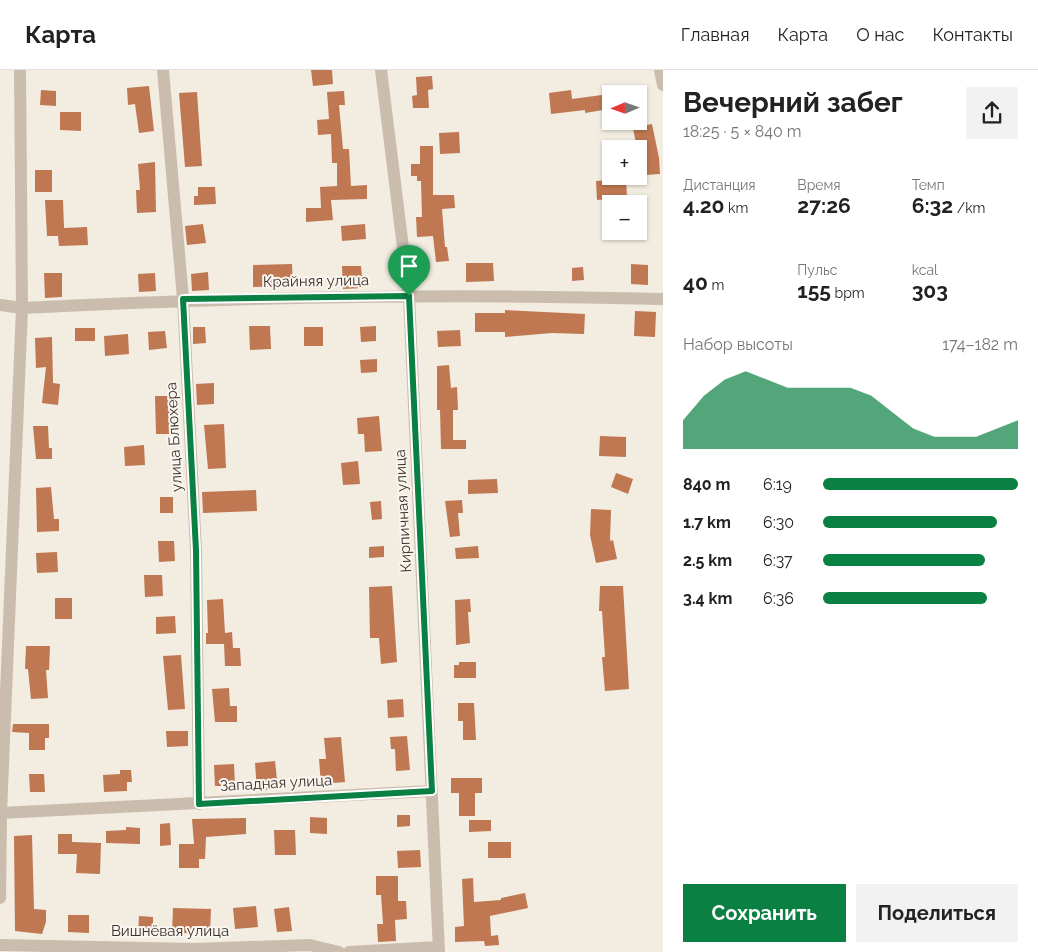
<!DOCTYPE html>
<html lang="ru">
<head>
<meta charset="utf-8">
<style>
  :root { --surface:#fff; --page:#f2f2f2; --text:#222; --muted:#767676; --line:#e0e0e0; --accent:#0b8043 }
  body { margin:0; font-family:Raleway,sans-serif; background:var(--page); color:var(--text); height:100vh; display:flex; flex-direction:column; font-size:19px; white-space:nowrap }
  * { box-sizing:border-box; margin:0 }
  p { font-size:16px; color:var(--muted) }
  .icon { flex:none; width:28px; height:28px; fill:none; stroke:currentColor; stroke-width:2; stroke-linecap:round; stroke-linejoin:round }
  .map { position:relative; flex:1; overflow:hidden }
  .sheet { display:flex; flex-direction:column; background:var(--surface); width:375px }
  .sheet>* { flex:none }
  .needle { width:32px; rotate:268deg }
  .tools { position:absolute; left:602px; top:15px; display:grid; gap:10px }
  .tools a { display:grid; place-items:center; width:45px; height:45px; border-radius:0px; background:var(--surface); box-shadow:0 1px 4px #0004; font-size:25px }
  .pin { position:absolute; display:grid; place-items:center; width:42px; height:42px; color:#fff; margin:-51px -21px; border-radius:50% 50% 50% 0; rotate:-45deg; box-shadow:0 0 5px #0007 }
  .pin .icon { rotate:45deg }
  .round { display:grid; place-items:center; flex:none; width:52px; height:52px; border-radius:0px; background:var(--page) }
  .overview { display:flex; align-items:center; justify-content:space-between; height:85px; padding:0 20px }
  h1 { font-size:28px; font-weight:700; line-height:38px }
  .stats { display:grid; grid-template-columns:repeat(3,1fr); gap:8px; height:85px; padding:5px 20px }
  .stats div { display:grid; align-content:center }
  .stats b { font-size:21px; font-weight:700 }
  .stats small { font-size:14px; font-weight:400 }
  .stats p { font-size:14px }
  .chart { height:140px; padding:10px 20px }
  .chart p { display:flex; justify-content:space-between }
  .chart svg { width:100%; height:90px; margin-top:5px; fill:var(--accent); opacity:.7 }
  .cta { display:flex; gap:10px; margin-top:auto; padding:10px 20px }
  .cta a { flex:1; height:58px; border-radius:0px; background:var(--accent); color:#fff; font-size:20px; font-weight:700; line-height:58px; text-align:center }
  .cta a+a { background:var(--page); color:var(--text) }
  ul { padding:0 20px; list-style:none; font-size:16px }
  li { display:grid; grid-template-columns:80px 60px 1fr; align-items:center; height:38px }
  li i { height:12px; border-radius:6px; background:var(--accent) }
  header { display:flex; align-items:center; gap:30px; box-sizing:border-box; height:70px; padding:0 25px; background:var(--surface); border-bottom:1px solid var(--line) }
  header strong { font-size:24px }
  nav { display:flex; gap:28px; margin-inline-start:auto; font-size:18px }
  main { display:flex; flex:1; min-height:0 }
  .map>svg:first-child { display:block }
  .building { fill:#bf7852 }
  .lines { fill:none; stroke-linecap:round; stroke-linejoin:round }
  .street { stroke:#cabdad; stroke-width:12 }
  .route-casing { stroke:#fff; stroke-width:10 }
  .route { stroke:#0b8043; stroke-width:6 }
  .labels { text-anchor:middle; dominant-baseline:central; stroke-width:4; stroke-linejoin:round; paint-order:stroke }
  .street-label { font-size:15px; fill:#39312b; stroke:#faf5ee }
</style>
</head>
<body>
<header>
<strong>Карта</strong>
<nav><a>Главная</a><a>Карта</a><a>О нас</a><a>Контакты</a></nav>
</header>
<main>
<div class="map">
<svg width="663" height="882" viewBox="0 0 663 882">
  <rect width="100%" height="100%" fill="#f2ece1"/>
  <path class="building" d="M311 0H332L333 14 313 16Z
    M432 6 433 19 428 20 429 38H413L412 26 417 25 416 7Z
    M149 16 154 61 139 63 135 34 128 35 127 18Z
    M41 20 56 21V36L40 35Z
    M571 20 572 29 602 25 603 40 585 43V40L551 44 549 23Z
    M344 21 345 35H339L343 79H349L351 116 367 115V129L331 130 333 150 306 152V138H321L320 117 337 116V93H332L331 64 318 65 317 50 329 49 327 22Z
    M197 22 202 96 185 97 179 23Z
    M60 42H81V61L60 60Z
    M652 54 659 88 660 104 645 105 644 79H637L633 58Z
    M459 62 460 83 440 84 439 63Z
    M420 76H433V125H454L455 138 442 139 445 177H447L449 191 436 192 433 166 417 167 416 147H422L421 111H417V106H411V94H420Z
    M155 92 156 142 137 143 136 120H140L138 94Z
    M35 100H52V122H35Z
    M626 109 627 127 597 130 596 111Z
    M198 117H215L216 134 194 135V126H198Z
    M45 130H63L64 158 87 157 88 175 59 176 58 166H47Z
    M203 154 206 173 187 175 185 156Z
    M365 154 366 169 342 171 341 156Z
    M466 193H493L494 211 466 212Z
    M292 194 293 216 253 217V195Z
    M631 194 648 195V215L631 214Z
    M342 196H361L363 218 343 219Z
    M583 197 584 210 572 211V198Z
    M208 202 209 220 192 221 191 204Z
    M44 203H62V227L45 228Z
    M155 203 156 221 139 222 138 204Z
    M505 240 585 244 584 264 552 263 505 267V262H475V243H505Z
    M635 241 656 242 655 267 634 266Z
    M249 256H270L271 279 250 280Z
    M376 256V271L361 272 360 257Z
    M193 257H205L206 273 193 274Z
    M304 257H323V276H304Z
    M75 258H95V271H75Z
    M460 260 461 276 438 277 437 261Z
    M165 261 167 278 149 280 148 262Z
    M128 264 129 284 105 286 104 266Z
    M52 267 53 313 60 314 58 335 42 333 46 297 36 298 35 268Z
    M377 289V302L361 303 360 290Z
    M449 295 451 318 457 317 458 340H453V370H466V379H441L440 340H437V296Z
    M214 313V334L197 335 196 314Z
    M155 326H170V364H156Z
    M379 346 382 381 365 382 364 364H358L357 348Z
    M224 354 226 398 208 399 204 355Z
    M33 356H48L49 378H52V389H36Z
    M600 366 626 367V387L599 386Z
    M144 375 145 395 125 396 124 377Z
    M358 391 360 414 343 415 341 393Z
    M616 403 633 409 628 424 611 417Z
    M497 409 498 423 468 424V410Z
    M51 417 54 449H59V461L37 462 36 418Z
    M256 420 257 441 203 443 202 422Z
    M160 427H173V443H160Z
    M462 430 463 443H458L460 466 450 467 445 431Z
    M381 431 382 449 372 450 370 432Z
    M591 439 611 440 610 471 613 470 617 489 596 493 590 465Z
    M158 471H174L175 491 159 492Z
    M384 476V487L369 488V477Z
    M478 476 479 488 456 489 455 478Z
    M57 482 58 502 37 503 36 483Z
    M144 505H162L163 526 145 527Z
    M392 516 397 592 381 594 379 568H370L369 517Z
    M600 516H623L629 619 605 621 602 587H605L602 541H599Z
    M55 528H72V549H55Z
    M223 529 225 563 232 562 233 578H240L241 596H225L224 574H206V563H208L207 530Z
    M470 529 471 542H468L470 573 456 575 455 530Z
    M175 546 176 563 156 564V547Z
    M26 576H50L49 600H46L48 628 31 629 28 599H25Z
    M181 585 185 639 168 640 163 586Z
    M459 592H476V608H454V595H459Z
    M229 618 230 636H237V652H215L212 619Z
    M403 629 404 647 388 648 387 630Z
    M458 633H474L476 670H463V651H458Z
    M13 654H49V668H45V680H29V663L12 662Z
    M166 661H188V676L167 677Z
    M407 666 410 700 396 701 395 679H391L390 667Z
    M341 667 345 712 321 714 319 689H326L324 668Z
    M275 691 278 719 257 721 255 693Z
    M234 694 235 716H215L214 695Z
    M120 700H131L132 712H127V721L104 722 103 705 120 704Z
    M29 704H44L45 722H30Z
    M451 708H482V723H475V746H459V723H451Z
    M397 745H410V756L397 757Z
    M310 747 327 748V764L310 763Z
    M246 748V764L206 767 205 789H199V798H179V774H194L192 749Z
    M469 750H491V761L469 762Z
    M170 753 171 775 160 776V754Z
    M126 757 140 758V774L106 773V761L126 760Z
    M274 760H295L296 785H275Z
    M58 764H72V772L101 773 100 804 76 803 77 784H58Z
    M32 765 34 839 46 840V852L42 864 15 861 14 766Z
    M488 772H511V788H488Z
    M420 780 421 797 398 798 397 781Z
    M376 806H398V831H406L407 849 395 850 396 871 378 872 377 854H383L381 825H376Z
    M473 808 474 832 501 830V828L525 823 528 838 490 846 491 866 498 865 499 875 485 876 484 871 455 872V857L464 856 462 809Z
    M256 836 258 857 235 859 233 838Z
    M289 837 292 861 277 862 274 839Z
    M173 838 211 839 210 863H172Z
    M68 845H89V863L68 862Z
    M139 846 153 847V864H138Z"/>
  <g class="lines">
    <path class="street" d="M163 0 183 229 196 480 199 734
      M381 0 409 226 439 882
      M660 0 663 15
      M0 235 22 238C236 227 449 223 663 229
      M1 743 432 721
      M0 828 1 743 22 238 20 0
      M0 875 194 879 310 875 339 882
      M349 882 438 877"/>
  </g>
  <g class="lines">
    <defs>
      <path id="route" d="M409 226 432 721 199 734 196 480 183 229Z"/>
    </defs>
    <use href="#route" class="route-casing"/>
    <use href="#route" class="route"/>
  </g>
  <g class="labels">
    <g class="street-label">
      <text transform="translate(316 211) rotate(-1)">Крайняя улица</text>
      <text transform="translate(174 367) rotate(-93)">улица Блюхера</text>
      <text transform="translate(403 441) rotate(-93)">Кирпичная улица</text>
      <text transform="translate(276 713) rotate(-3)">Западная улица</text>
      <text x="170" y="861">Вишнёвая улица</text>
    </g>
  </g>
</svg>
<div class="tools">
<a><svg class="needle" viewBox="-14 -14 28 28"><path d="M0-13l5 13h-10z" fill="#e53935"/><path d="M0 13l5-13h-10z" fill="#767676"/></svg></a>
<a>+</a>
<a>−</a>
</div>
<div class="pin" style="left:409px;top:226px;background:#1e9e55"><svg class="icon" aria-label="arrive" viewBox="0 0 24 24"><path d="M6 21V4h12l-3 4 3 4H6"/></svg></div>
</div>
<section class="sheet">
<div class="overview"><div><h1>Вечерний забег</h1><p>18:25 · 5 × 840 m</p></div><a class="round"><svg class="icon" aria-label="share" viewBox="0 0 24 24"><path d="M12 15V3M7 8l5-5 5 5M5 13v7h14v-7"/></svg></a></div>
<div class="stats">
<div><p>Дистанция</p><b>4.20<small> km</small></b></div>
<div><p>Время</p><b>27:26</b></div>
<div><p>Темп</p><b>6:32<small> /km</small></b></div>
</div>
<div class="stats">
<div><b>40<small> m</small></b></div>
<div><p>Пульс</p><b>155<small> bpm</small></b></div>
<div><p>kcal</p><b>303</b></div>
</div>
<div class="chart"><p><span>Набор высоты</span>174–182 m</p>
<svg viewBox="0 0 160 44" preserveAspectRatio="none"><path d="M0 44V30L10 18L20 10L30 6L40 10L50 14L60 14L70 14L80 14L90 18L100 26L110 34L120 38L130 38L140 38L150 34L160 30V44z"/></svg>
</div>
<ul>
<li><b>840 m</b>6:19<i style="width:100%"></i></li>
<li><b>1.7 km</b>6:30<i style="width:89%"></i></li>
<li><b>2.5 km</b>6:37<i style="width:83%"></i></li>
<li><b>3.4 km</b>6:36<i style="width:84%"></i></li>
</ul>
<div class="cta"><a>Сохранить</a><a>Поделиться</a></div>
</section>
</main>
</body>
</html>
